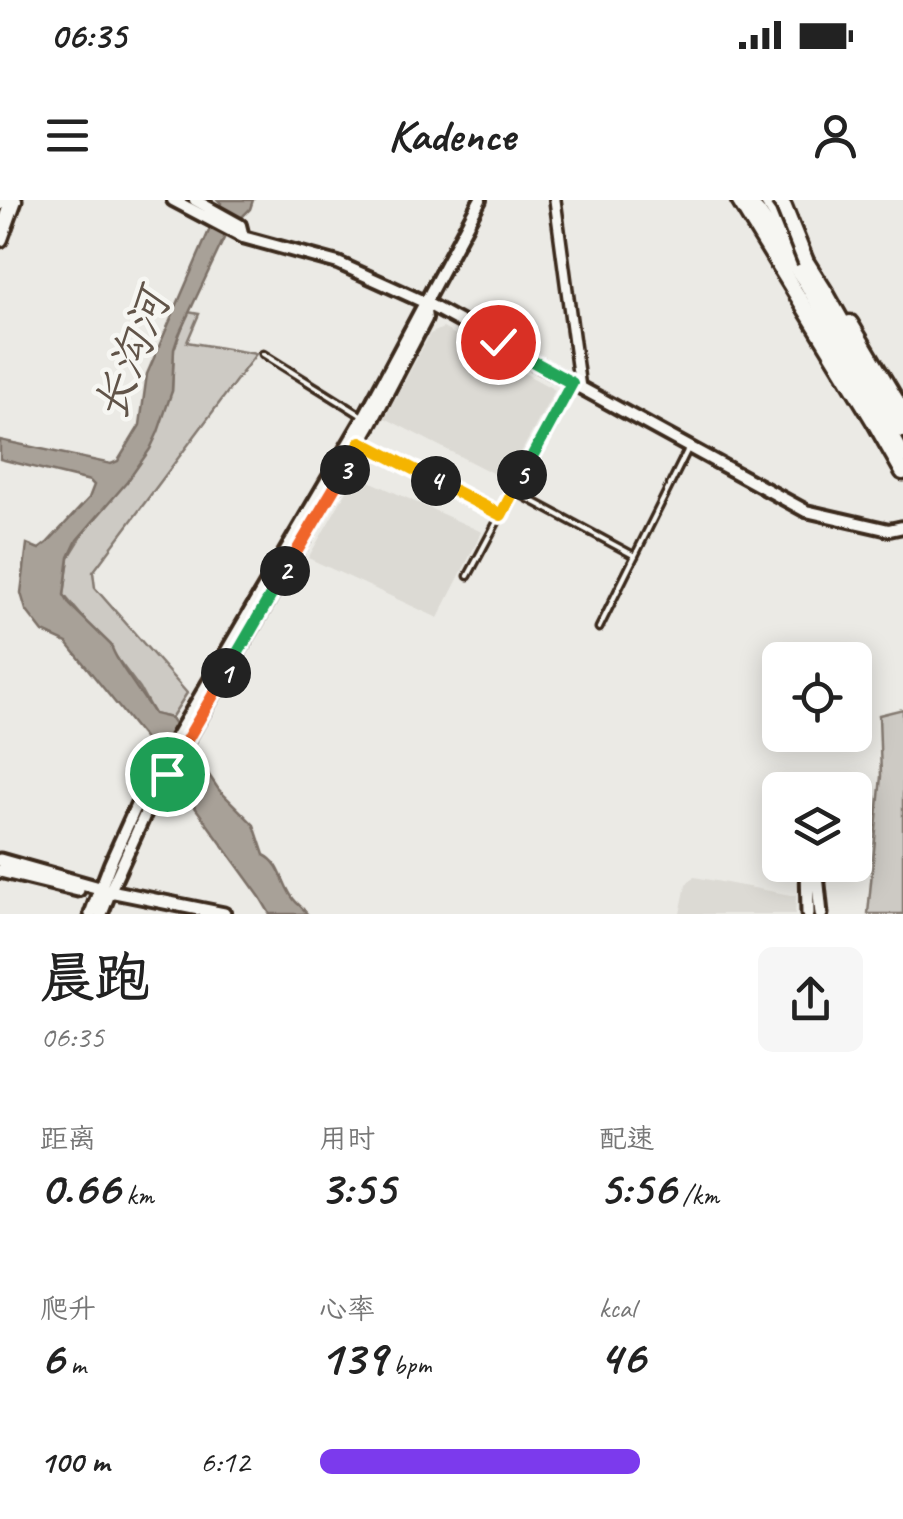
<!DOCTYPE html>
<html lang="zh">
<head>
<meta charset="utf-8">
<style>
  :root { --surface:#fff; --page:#f6f6f6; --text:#222; --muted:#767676; --accent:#7c3aed }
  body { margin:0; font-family:Caveat,"LXGW WenKai TC",sans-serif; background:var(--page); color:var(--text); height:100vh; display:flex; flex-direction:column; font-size:38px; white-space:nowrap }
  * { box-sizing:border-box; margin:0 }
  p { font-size:32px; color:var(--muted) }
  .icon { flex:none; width:55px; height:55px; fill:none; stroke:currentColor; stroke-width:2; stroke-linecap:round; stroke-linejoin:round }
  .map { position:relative; height:714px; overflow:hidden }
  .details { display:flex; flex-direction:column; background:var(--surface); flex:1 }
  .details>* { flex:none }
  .fabs { position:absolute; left:762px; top:442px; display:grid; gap:20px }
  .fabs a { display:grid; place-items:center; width:110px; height:110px; border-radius:15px; background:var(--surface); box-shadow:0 5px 25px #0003; font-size:50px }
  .pin { position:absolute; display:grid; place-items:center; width:85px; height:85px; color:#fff; margin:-42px; border:5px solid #fff; border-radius:50%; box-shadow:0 2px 10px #0007 }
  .km { position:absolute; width:50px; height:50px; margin:-25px; border-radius:50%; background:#222; color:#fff; font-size:28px; line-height:50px; text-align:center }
  .round { display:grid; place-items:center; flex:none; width:105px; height:105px; border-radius:15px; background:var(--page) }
  .summary { display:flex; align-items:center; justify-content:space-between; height:170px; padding:0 40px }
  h1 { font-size:55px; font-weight:700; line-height:75px }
  .figures { display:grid; grid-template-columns:repeat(3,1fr); gap:15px; height:170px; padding:10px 40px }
  .figures div { display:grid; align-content:center }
  .figures b { font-size:50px; font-weight:700 }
  .figures small { font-size:28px; font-weight:400 }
  .figures p { font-size:28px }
  ul { padding:0 40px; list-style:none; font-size:32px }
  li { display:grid; grid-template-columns:160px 120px 1fr; align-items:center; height:75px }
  li i { height:25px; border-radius:12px; background:var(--accent) }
  .status { display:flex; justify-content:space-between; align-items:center; height:70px; padding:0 50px; background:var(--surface); direction:ltr }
  .status svg { height:28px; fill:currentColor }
  header { display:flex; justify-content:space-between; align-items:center; height:130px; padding:0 40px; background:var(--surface); font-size:45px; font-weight:700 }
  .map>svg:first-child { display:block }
  .built { fill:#dcdad4 }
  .green { fill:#cdcac4; stroke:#847a71; stroke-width:2.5 }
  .water { fill:#a8a198; stroke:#7c7167; stroke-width:2.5 }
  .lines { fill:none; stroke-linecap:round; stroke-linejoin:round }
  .service-casing { stroke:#3b2a1e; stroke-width:11 }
  .minor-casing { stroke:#3b2a1e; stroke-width:16 }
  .tertiary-casing { stroke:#3b2a1e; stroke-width:18 }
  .secondary-casing { stroke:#3b2a1e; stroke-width:19 }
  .primary-casing { stroke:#3b2a1e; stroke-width:21 }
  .trunk-casing { stroke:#3b2a1e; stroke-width:21 }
  .service { stroke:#f6f6f2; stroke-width:4 }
  .minor { stroke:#f6f6f2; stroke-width:9 }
  .tertiary { stroke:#f6f6f2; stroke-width:10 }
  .secondary { stroke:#f6f6f2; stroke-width:11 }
  .primary { stroke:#f6f6f2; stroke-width:14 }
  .trunk { stroke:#f6f6f2; stroke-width:14 }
  .trunk-bridge-casing { stroke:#3b2a1e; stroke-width:21; stroke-linecap:butt }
  .trunk-bridge { stroke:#f6f6f2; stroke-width:14 }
  .split-1-casing { stroke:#fff; stroke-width:20 }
  .split-2-casing { stroke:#fff; stroke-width:20 }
  .split-3-casing { stroke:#fff; stroke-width:20 }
  .split-4-casing { stroke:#fff; stroke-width:20 }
  .split-5-casing { stroke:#fff; stroke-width:20 }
  .split-6-casing { stroke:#fff; stroke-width:20 }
  .split-7-casing { stroke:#fff; stroke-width:20 }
  .split-1 { stroke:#f0652b; stroke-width:12 }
  .split-2 { stroke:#22a559; stroke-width:12 }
  .split-3 { stroke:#f0652b; stroke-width:12 }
  .split-4 { stroke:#f5b400; stroke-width:12 }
  .split-5 { stroke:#f5b400; stroke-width:12 }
  .split-6 { stroke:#22a559; stroke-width:12 }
  .split-7 { stroke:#22a559; stroke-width:12 }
  .labels { text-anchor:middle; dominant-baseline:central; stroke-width:9; stroke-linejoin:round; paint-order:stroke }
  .water-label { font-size:45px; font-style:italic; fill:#615449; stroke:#f6f6f2 }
</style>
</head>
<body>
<div class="status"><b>06:35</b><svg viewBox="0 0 49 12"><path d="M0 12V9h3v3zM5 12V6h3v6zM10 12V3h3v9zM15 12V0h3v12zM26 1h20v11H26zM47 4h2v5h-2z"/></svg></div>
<header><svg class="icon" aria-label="menu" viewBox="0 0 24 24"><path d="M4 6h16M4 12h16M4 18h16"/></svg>Kadence<svg class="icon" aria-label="person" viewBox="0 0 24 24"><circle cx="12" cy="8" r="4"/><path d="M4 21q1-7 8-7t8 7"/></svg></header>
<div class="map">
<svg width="903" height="714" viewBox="0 0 903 714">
  <rect width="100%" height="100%" fill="#ebeae5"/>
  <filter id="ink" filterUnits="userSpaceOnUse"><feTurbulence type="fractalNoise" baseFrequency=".01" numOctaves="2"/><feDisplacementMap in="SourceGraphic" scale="20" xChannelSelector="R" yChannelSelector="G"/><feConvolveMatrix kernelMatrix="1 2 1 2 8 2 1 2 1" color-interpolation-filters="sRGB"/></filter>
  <g filter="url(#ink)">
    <path class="built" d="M443 128 555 190 506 280 385 218 430 134Z
      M356 275 482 332 438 418 308 358Z
      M694 677 796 696 795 714H680L686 685Z"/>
    <path class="green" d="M188 112 199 114 187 142 256 154 93 372 95 388 187 493 171 518 154 514 140 489 113 453 64 395 69 357 172 191 174 149Z
      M903 509V714H868L881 576 879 515Z"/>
    <path class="water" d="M218 0H253L250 9 241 18 235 15 179 134 174 149 172 191 158 232 150 249 127 282 77 340 69 357 64 395 70 405 111 445C116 463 143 495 154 514L171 518 219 590 254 625 264 655C283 664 282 688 296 702 300 706 304 709 307 714H270L260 697 155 552 67 443 43 432 26 410 21 393 27 344 39 349 47 343 89 298 94 285 90 281 0 259V240L111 264 118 261 140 225 147 174 221 3Z"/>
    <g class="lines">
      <defs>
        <path id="service" d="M263 154 364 217
          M361 242 499 314
          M514 291 635 356
          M468 376 569 187
          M599 428 689 247"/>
        <path id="minor" d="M555 0 580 188"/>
        <path id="tertiary" d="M173 0 243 37
          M195 0 240 25 243 37 338 63 424 102 806 311 889 330 903 327
          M110 691 147 610 372 222 426 119 424 103
          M98 695 110 664 137 604 364 217 480 0"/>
        <path id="secondary" d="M0 660 110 691 224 714
          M807 665 808 714
          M816 665 821 714
          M0 671 78 690
          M91 714 98 695
          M101 714 110 691"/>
        <path id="primary" d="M739 0 874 221 903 272
          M0 2 1 0
          M0 39 14 0
          M850 123 903 212"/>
        <path id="trunk" d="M746 0 758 13 806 82 903 256
          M767 0 825 92 903 230"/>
      </defs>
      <use href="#service" class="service-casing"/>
      <use href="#minor" class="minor-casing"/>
      <use href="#tertiary" class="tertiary-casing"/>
      <use href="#secondary" class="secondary-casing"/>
      <use href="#primary" class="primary-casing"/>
      <use href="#trunk" class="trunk-casing"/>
      <use href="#service" class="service"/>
      <use href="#minor" class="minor"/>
      <use href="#tertiary" class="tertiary"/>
      <use href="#secondary" class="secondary"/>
      <use href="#primary" class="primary"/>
      <use href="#trunk" class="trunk"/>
      <defs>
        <path id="trunk-bridge" d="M779 0 784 7 806 62"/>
      </defs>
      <use href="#trunk-bridge" class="trunk-bridge-casing"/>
      <use href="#trunk-bridge" class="trunk-bridge"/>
    </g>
  </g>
  <g class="lines" filter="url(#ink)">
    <defs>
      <path id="split-1" d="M167 574 226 473"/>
      <path id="split-2" d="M226 473 285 371"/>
      <path id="split-3" d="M285 371 345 270"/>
      <path id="split-4" d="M345 270 361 242 436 281"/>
      <path id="split-5" d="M436 281 501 315 522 275"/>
      <path id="split-6" d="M522 275 572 183 561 177"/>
      <path id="split-7" d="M498 142 561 177"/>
    </defs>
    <use href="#split-1" class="split-1-casing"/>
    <use href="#split-2" class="split-2-casing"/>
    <use href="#split-3" class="split-3-casing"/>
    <use href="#split-4" class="split-4-casing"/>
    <use href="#split-5" class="split-5-casing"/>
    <use href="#split-6" class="split-6-casing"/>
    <use href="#split-7" class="split-7-casing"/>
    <use href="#split-1" class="split-1"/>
    <use href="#split-2" class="split-2"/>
    <use href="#split-3" class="split-3"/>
    <use href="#split-4" class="split-4"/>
    <use href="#split-5" class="split-5"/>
    <use href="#split-6" class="split-6"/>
    <use href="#split-7" class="split-7"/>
  </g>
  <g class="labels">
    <g class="water-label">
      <text transform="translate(132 155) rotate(-69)">长沟河</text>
    </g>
  </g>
</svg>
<div class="fabs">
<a><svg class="icon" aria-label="locate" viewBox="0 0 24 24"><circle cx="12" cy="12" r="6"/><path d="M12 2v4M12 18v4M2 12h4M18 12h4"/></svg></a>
<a><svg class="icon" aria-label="layers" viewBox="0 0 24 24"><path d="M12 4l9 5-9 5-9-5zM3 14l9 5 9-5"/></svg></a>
</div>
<div class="pin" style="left:167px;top:574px;background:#1e9e55"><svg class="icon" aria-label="arrive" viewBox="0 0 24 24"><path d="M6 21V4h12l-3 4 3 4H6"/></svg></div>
<div class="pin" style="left:498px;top:142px;background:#d93025"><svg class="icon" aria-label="check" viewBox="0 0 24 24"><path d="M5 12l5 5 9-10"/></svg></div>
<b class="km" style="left:226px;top:473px">1</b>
<b class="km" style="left:285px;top:371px">2</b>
<b class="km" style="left:345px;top:270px">3</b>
<b class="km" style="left:436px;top:281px">4</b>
<b class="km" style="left:522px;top:275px">5</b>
</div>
<section class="details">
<div class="summary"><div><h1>晨跑</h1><p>06:35</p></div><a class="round"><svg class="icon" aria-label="share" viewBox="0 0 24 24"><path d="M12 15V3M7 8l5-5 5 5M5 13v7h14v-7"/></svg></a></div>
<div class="figures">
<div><p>距离</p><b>0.66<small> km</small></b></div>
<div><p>用时</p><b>3:55</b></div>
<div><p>配速</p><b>5:56<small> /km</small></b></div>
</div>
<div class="figures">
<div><p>爬升</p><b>6<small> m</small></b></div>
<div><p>心率</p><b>139<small> bpm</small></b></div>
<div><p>kcal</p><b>46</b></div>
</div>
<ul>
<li><b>100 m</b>6:12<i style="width:59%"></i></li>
</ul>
</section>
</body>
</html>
